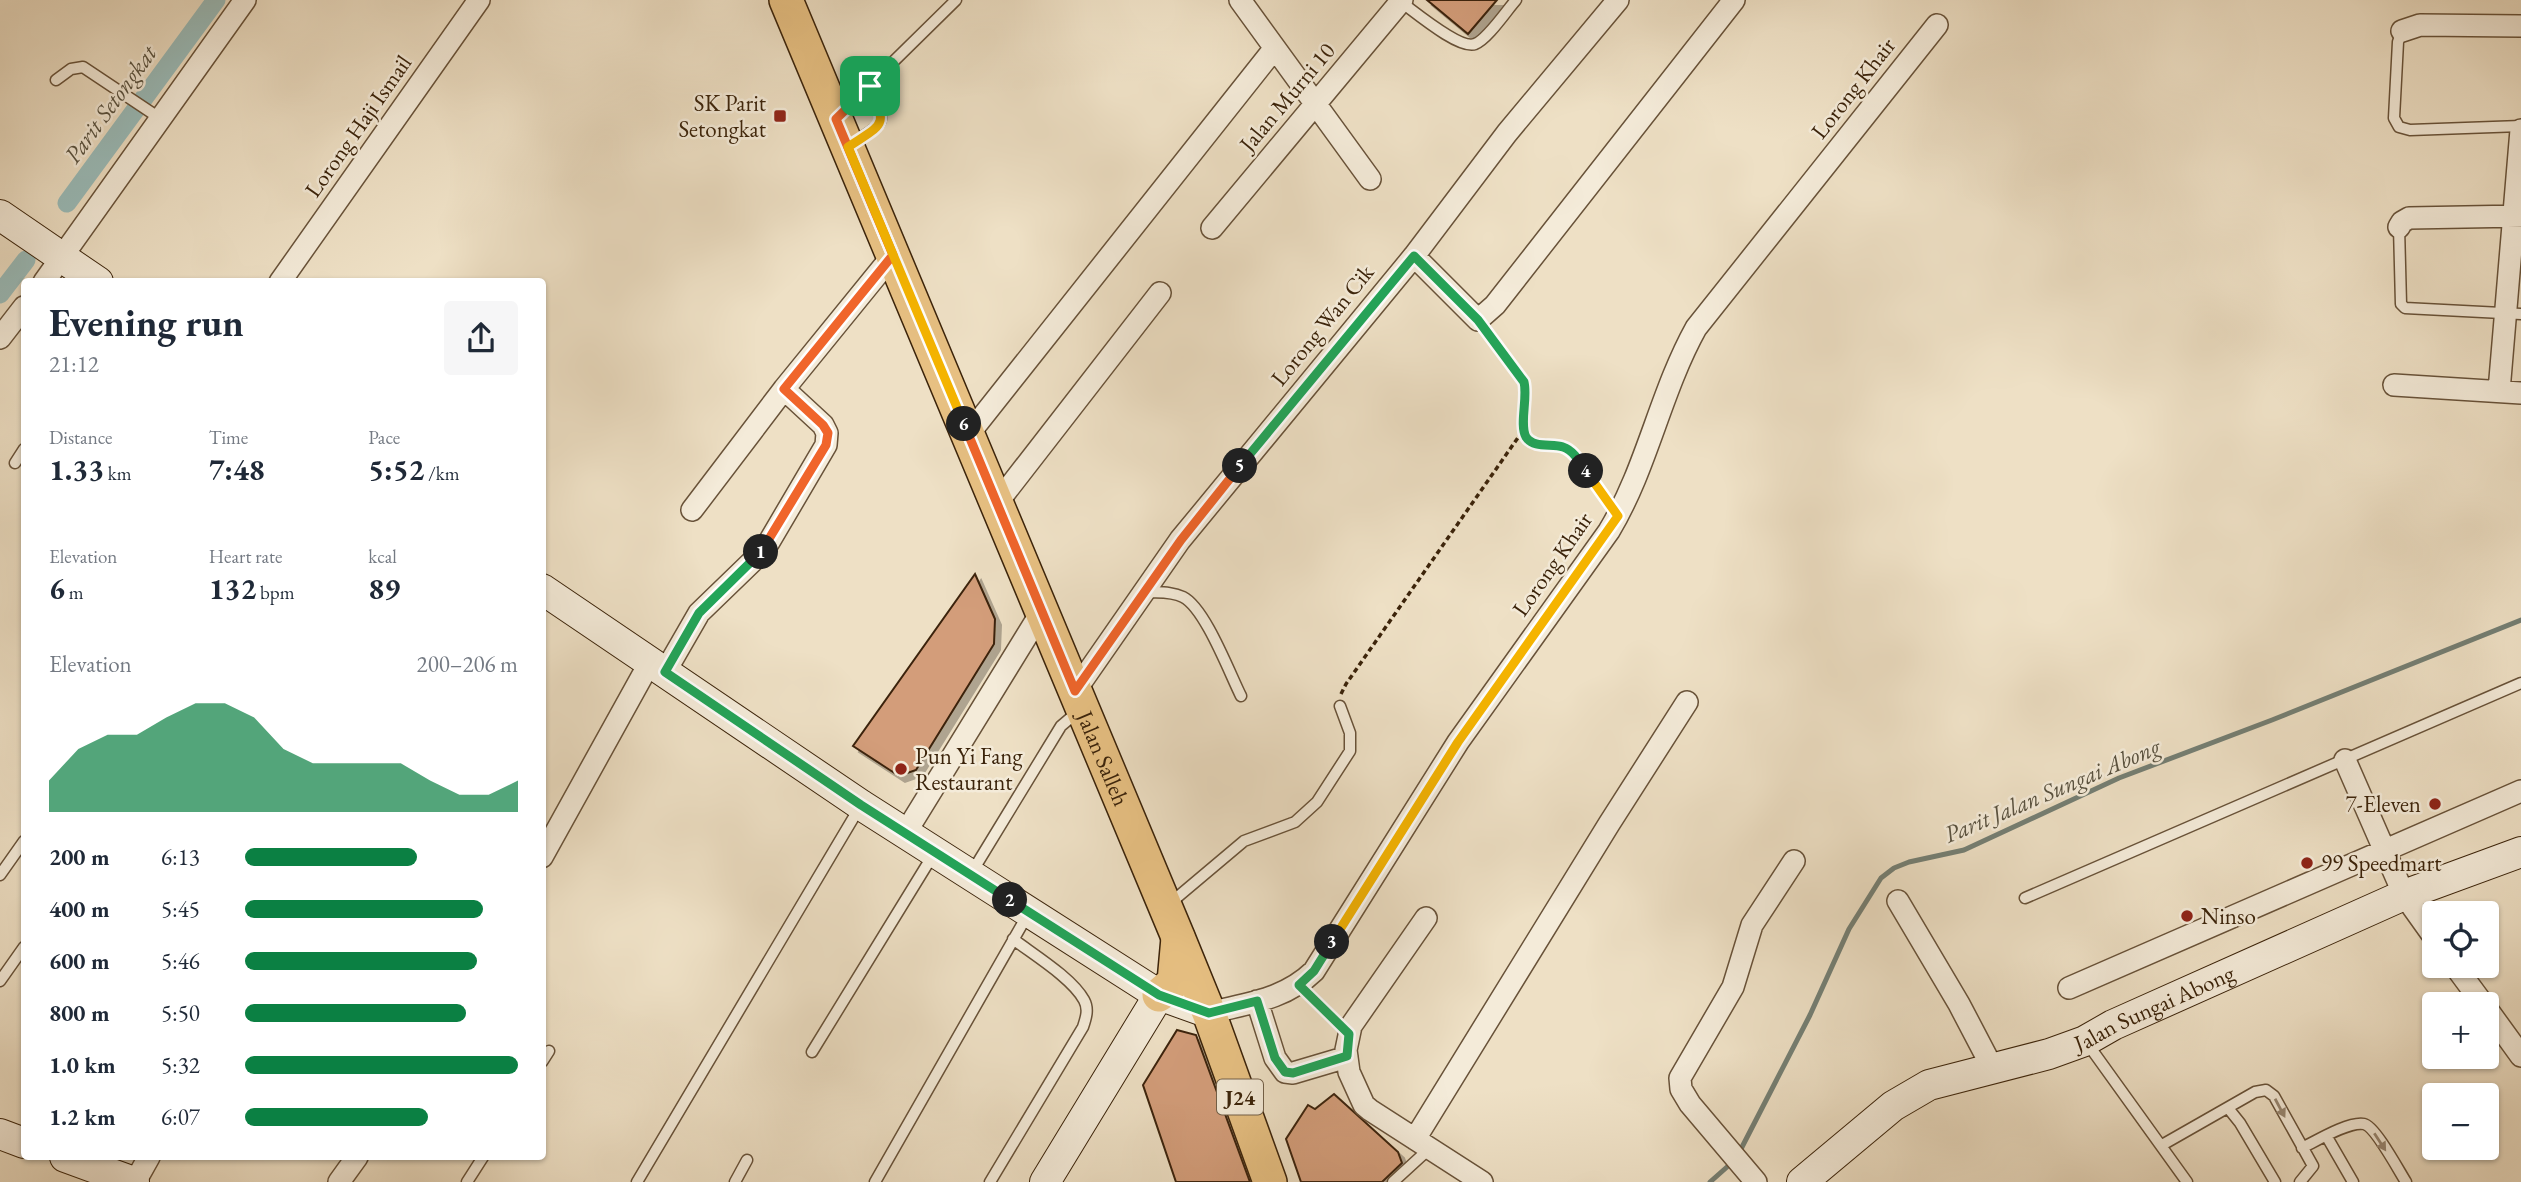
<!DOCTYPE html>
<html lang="en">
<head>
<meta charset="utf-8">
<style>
  :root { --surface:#fff; --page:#f6f6f7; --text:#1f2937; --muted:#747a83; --accent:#0b8043 }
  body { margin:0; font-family:"EB Garamond",serif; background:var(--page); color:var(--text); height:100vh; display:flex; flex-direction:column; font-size:26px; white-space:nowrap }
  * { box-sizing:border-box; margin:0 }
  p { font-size:23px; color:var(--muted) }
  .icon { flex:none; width:38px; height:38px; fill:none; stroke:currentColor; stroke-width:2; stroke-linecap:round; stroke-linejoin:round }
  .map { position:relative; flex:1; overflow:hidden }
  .details { position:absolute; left:21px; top:278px; width:525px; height:882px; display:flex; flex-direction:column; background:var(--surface); border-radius:7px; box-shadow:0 2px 5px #0004 }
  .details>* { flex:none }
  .controls { position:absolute; left:2422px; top:901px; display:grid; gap:14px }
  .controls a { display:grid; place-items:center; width:77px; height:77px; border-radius:7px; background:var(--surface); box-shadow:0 2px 5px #0004; font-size:35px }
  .pin { position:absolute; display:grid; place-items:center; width:60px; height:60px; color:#fff; margin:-30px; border-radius:14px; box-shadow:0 4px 10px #0006 }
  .km { position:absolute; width:35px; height:35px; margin:-18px; border-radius:50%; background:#222; color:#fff; font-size:19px; line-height:35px; text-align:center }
  .round { display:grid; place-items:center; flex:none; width:74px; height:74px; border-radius:7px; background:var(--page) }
  .overview { display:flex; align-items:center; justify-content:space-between; height:119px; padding:0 28px }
  h1 { font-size:38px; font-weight:700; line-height:52px }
  .figures { display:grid; grid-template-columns:repeat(3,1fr); gap:10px; height:119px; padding:7px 28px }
  .figures div { display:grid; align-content:center }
  .figures b { font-size:30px; font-weight:700 }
  .figures small { font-size:19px; font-weight:400 }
  .figures p { font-size:19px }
  .chart { height:196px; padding:14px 28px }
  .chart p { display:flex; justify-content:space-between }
  .chart svg { width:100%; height:126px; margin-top:7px; fill:var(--accent); opacity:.7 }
  ul { padding:0 28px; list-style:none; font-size:23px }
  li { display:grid; grid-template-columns:112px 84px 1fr; align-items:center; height:52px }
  li i { height:18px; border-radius:9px; background:var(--accent) }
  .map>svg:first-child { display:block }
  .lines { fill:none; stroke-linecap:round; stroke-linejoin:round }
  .stream { stroke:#747f74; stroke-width:5 }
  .canal { stroke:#9abcba; stroke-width:19 }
  .building { fill:#d39d7a; stroke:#3b230a; stroke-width:2; filter:url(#shadow) }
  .lane-casing { stroke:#685239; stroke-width:13 }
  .street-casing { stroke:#685239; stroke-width:24 }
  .secondary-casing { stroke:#3b230a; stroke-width:32 }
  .primary-casing { stroke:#3b230a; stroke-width:36 }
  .path { stroke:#3b230a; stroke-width:3.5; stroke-dasharray:5 3.5; stroke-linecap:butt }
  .lane { stroke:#f4ebd9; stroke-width:10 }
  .street { stroke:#f4ebd9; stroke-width:21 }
  .secondary { stroke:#f4ebd9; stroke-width:30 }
  .primary { stroke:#e7c082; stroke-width:33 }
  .oneway { fill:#988772 }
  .split-1-casing { stroke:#fff; stroke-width:14 }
  .split-2-casing { stroke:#fff; stroke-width:14 }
  .split-3-casing { stroke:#fff; stroke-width:14 }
  .split-4-casing { stroke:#fff; stroke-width:14 }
  .split-5-casing { stroke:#fff; stroke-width:14 }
  .split-6-casing { stroke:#fff; stroke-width:14 }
  .split-7-casing { stroke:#fff; stroke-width:14 }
  .split-1 { stroke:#f0652b; stroke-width:9 }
  .split-2 { stroke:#22a559; stroke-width:9 }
  .split-3 { stroke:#22a559; stroke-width:9 }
  .split-4 { stroke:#f5b400; stroke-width:9 }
  .split-5 { stroke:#22a559; stroke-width:9 }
  .split-6 { stroke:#f0652b; stroke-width:9 }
  .split-7 { stroke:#f5b400; stroke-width:9 }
  .poi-dot { fill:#8f2418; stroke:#f4ebd9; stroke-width:2.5 }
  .labels { text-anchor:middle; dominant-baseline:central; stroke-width:5; stroke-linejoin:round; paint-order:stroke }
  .shield { fill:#f4ebd9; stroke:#725f48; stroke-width:2 }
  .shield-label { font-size:21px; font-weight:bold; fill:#3b230a }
  .street-label { font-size:23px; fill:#3b230a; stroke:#f4ebd9 }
  .poi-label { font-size:23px; fill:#3b230a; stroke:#f4ebd9; text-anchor:start }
  .water-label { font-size:24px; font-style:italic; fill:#58513f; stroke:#f4ebd9 }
</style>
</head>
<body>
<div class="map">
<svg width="2521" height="1182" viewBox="0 0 2521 1182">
  <defs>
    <filter id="shadow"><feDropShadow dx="6" dy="6" stdDeviation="0" flood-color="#0004"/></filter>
  </defs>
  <rect width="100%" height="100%" fill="#eee0c5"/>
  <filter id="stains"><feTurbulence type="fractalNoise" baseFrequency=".00286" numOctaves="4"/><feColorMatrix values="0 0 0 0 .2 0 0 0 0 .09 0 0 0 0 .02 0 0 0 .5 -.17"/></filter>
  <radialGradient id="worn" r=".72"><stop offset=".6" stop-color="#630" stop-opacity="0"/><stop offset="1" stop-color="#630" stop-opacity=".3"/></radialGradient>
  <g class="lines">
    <path class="stream" d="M1741 1149 1810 1015 1849 929 1881 878 1894 868 1909 862 1964 850 2119 778 2272 720 2521 620
      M1710 1182 1727 1167"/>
    <path class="canal" d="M67 203 216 0
      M0 294 26 260"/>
  </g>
  <path class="building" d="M1427 0H1497L1468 34Z
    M975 574 995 619 994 644 916 770 899 776 853 746Z
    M1177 1030 1196 1035 1250 1182H1176L1143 1085Z
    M1334 1094 1398 1152 1402 1163 1382 1182H1301L1286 1139 1308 1105 1315 1109Z"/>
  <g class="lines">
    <defs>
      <path id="lane" d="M1401 2C1415 12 1460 50 1475 44 1487 40 1507 10 1516 0
        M2402 31 2398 42 2394 118 2399 127 2410 130 2521 126
        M56 80 71 69 83 67 161 119
        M838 116 956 0
        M850 145C886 121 888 126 870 86
        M2399 227 2401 304 2405 308 2521 314
        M15 463 24 449
        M1145 592C1158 593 1171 591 1183 597 1205 608 1229 672 1241 696
        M972 872 1061 726 1074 715 1080 714
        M0 875 24 841
        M2025 898 2521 683
        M1168 905 1244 841 1295 822 1317 802 1350 751V733L1340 706
        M0 981 24 947
        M1299 985 1349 1034
        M2087 1043 2187 1182
        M812 1052 933 855
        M542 1062 549 1051
        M2228 1108 2240 1123 2275 1182
        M2327 1137 2353 1182
        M2162 1145 2255 1092 2266 1090 2274 1096 2313 1166 2300 1182
        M2302 1148C2316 1141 2349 1121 2364 1124 2375 1126 2399 1171 2406 1182
        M467 1182 483 1157
        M637 1182 861 805
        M735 1182 747 1160
        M875 1182 1028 914
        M990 1182 1083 1027C1086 1018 1089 1009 1084 1000 1072 978 1034 955 1013 939
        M1393 1182 1429 1149"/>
      <path id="street" d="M1240 0 1370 179
        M2402 31 2420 25 2521 26
        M2399 227 2402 222 2409 218 2521 216
        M1212 228 1402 0
        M1414 256 1478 320 1495 305 1734 0
        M44 282 245 0
        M280 282 479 0
        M0 338 24 307
        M2394 385 2521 393
        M2499 391 2521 130
        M968 435 1274 49
        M997 503 1160 293
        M692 510 784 389 893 255
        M665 672 699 613 761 553 769 542 826 445 827 433 823 425 784 389
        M1075 691 1180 540 1414 256 1507 133 1618 0
        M2345 760 2404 895 2434 937
        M906 832 1042 611
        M542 857 650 662
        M1898 901 1959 1004 1993 1069
        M1426 918 1351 1026 1346 1050 1349 1072 1364 1105 1370 1110 1482 1182
        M2455 966 2483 1004
        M2069 988 2521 791
        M1257 1001 1275 1058 1285 1072 1293 1073 1347 1057
        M2487 1009 2521 1056
        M1209 1013C1248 1003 1284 1000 1314 971L1458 742 1609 531C1647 468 1660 393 1696 328L1937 25
        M1415 1139 1609 824 1687 702
        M135 1182 149 1157
        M339 1182 357 1157
        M1756 1182 1690 1104 1681 1089 1680 1078 1733 987 1752 925 1794 861"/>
      <g id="secondary">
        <path d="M0 215 98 282"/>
        <path d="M542 589 861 805 1159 995 1209 1013"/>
        <path d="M0 1134 24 1143"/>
        <path d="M65 1157 134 1182"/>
        <path d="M1045 1182 1159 995"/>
        <path id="s1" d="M1802 1182 1893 1106 1929 1085 2049 1054 2085 1041 2113 1025 2404 895 2521 852"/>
      </g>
      <g id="primary">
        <path id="s2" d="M786 0 1178 937 1209 1013 1270 1182"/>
        <path d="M1159 995 1174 982 1178 938"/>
      </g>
    </defs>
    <use href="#lane" class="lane-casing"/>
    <use href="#street" class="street-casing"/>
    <use href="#secondary" class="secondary-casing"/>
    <use href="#primary" class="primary-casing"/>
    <path class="path" d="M1490 335C1500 348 1523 373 1526 389 1529 404 1518 425 1527 438 1534 449 1552 444 1563 447 1577 452 1596 484 1605 497
      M1341 694 1346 684 1524 429"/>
    <use href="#lane" class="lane"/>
    <use href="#street" class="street"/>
    <use href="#secondary" class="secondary"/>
    <use href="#primary" class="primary"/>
  </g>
  <defs><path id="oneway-solid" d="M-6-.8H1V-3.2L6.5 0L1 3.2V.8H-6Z" transform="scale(1.75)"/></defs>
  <g class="oneway">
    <use href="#oneway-solid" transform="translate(2280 1108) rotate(62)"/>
    <use href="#oneway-solid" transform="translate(2380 1142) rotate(57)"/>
  </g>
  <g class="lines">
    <defs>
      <path id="split-1" d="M761 552 826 445 828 433 823 425 784 389 893 255 836 119 870 86"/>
      <path id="split-2" d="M761 552 699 613 665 672 861 805 1010 900"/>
      <path id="split-3" d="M1010 900 1159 995 1209 1013 1257 1001 1275 1058 1285 1072 1293 1073 1347 1056 1349 1034 1299 985 1314 971 1332 942"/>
      <path id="split-4" d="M1332 942 1458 742 1618 516 1586 471"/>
      <path id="split-5" d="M1240 466 1414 256 1478 320 1524 382C1528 398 1519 425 1526 437 1534 449 1552 443 1563 447 1573 450 1580 462 1586 471"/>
      <path id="split-6" d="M964 424 1075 691 1181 540 1240 466"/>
      <path id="split-7" d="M870 86C888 127 884 123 848 147L964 424"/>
    </defs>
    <use href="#split-1" class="split-1-casing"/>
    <use href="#split-2" class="split-2-casing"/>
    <use href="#split-3" class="split-3-casing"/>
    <use href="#split-4" class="split-4-casing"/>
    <use href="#split-5" class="split-5-casing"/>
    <use href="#split-6" class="split-6-casing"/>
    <use href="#split-7" class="split-7-casing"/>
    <use href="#split-1" class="split-1"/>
    <use href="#split-2" class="split-2"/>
    <use href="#split-3" class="split-3"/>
    <use href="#split-4" class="split-4"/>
    <use href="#split-5" class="split-5"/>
    <use href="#split-6" class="split-6"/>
    <use href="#split-7" class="split-7"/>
  </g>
  <g class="poi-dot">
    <rect x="773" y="109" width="14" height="14" rx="3.5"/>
    <circle cx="901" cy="769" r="7"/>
    <circle cx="2435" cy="804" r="7"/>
    <circle cx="2307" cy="863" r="7"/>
    <circle cx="2187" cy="916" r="7"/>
  </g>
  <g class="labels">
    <rect class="shield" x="1217" y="1079.5" width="46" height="35" rx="5"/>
    <g class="shield-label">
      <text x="1240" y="1097">J24</text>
    </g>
    <g class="street-label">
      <text transform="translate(1853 88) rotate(-52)">Lorong Khair</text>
      <text transform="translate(1287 97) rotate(-50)">Jalan Murni 10</text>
      <text transform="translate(358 126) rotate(-55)">Lorong Haji Ismail</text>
      <text transform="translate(1322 325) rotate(-51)">Lorong Wan Cik</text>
      <text transform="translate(1552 564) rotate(-55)">Lorong Khair</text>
      <text stroke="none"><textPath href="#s2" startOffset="822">Jalan Salleh</textPath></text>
      <text stroke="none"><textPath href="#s1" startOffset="399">Jalan Sungai Abong</textPath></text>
    </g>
    <g class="poi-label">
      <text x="766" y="103" text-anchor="end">SK Parit<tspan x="766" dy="26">Setongkat</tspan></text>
      <text x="915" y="756">Pun Yi Fang<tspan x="915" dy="26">Restaurant</tspan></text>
      <text x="2421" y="804" text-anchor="end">7-Eleven</text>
      <text x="2321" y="863">99 Speedmart</text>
      <text x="2201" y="916">Ninso</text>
    </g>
    <g class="water-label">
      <text transform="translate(110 104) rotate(-54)">Parit Setongkat</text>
      <text transform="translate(2052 790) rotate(-23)">Parit Jalan Sungai Abong</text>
    </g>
  </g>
  <rect width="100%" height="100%" filter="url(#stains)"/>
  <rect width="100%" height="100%" fill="url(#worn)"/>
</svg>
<div class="controls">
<a><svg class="icon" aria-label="locate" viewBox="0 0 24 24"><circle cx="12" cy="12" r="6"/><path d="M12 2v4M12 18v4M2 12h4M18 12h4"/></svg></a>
<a>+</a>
<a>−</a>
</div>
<div class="pin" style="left:870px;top:86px;background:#1e9e55"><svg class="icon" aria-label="arrive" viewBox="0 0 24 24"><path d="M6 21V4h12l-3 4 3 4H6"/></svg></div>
<b class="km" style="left:761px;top:552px">1</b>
<b class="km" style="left:1010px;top:900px">2</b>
<b class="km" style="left:1332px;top:942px">3</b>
<b class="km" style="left:1586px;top:471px">4</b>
<b class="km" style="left:1240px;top:466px">5</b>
<b class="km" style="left:964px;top:424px">6</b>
<section class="details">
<div class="overview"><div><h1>Evening run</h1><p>21:12</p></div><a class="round"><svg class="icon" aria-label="share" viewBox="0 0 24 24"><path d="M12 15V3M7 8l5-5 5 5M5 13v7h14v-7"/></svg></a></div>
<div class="figures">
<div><p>Distance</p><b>1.33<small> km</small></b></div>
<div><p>Time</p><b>7:48</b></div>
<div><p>Pace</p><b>5:52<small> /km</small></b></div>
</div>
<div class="figures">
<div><p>Elevation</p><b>6<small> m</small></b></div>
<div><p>Heart rate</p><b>132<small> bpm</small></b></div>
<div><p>kcal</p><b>89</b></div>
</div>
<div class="chart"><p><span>Elevation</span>200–206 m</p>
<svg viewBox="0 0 160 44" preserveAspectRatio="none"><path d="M0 44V33L10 22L20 17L30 17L40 11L50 6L60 6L70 11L80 22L90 27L100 27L110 27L120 27L130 33L140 38L150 38L160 33V44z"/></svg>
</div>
<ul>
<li><b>200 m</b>6:13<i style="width:63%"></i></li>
<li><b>400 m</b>5:45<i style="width:87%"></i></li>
<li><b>600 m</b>5:46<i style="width:85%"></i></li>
<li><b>800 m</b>5:50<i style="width:81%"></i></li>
<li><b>1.0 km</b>5:32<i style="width:100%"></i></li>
<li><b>1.2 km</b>6:07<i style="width:67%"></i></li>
</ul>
</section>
</div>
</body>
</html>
